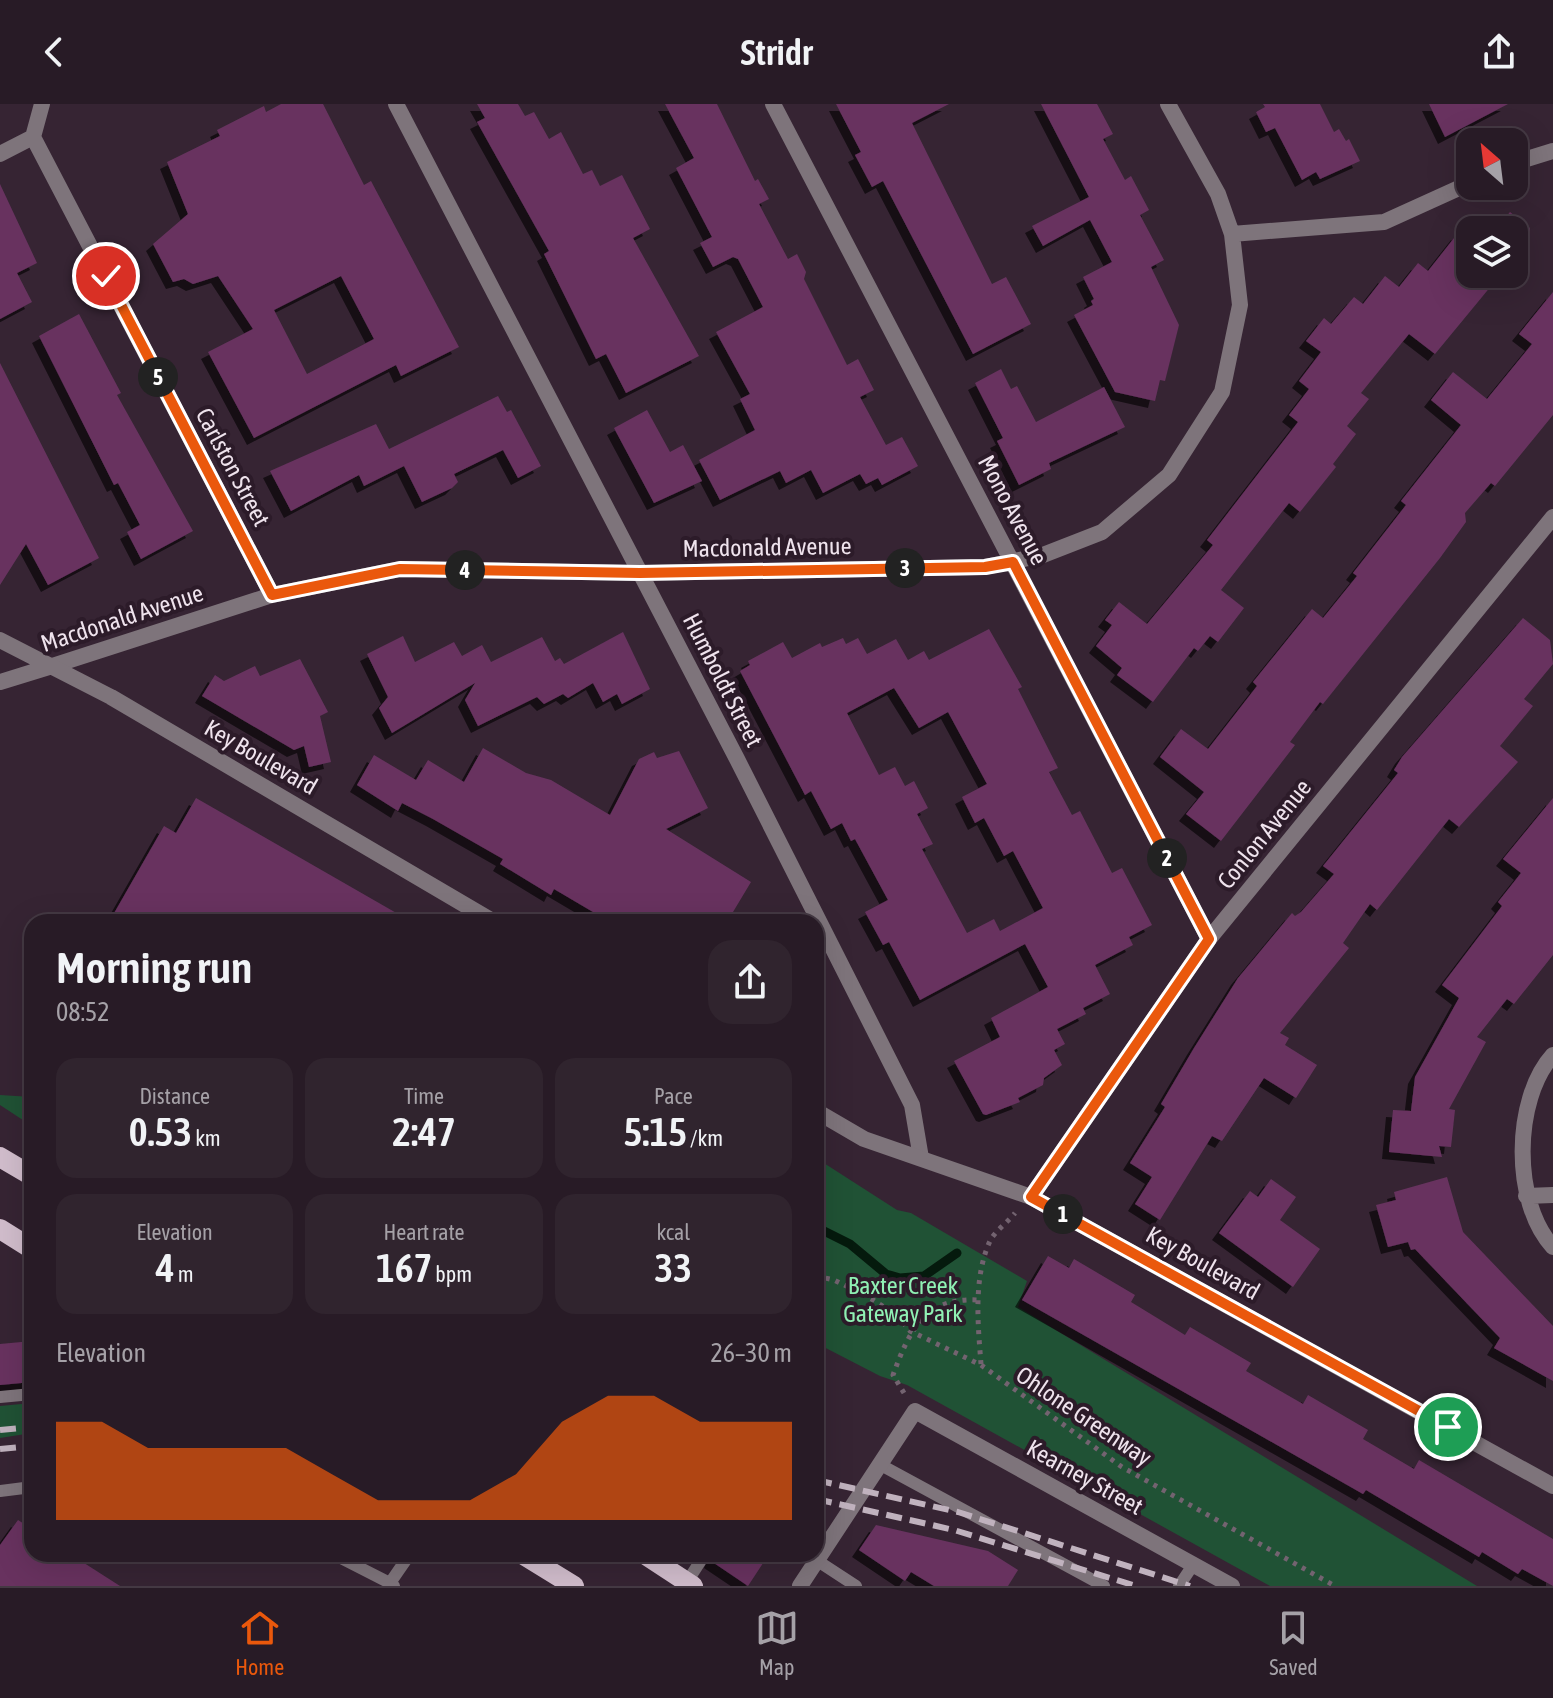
<!DOCTYPE html>
<html lang="en">
<head>
<meta charset="utf-8">
<style>
  :root { --surface:#281b26; --page:#30242e; --text:#f1f3f6; --muted:#a5a1a7; --line:#443943; --accent:#ea580c }
  body { margin:0; font-family:"Asap Condensed",sans-serif; background:var(--page); color:var(--text); height:100vh; display:flex; flex-direction:column; font-size:30px; white-space:nowrap }
  * { box-sizing:border-box; margin:0 }
  p { font-size:26px; color:var(--muted) }
  .icon { flex:none; width:44px; height:44px; fill:none; stroke:currentColor; stroke-width:2; stroke-linecap:round; stroke-linejoin:round }
  .map { position:relative; flex:1; overflow:hidden }
  .side { position:absolute; left:24px; top:810px; width:800px; height:648px; display:flex; flex-direction:column; background:var(--surface); border-radius:24px; box-shadow:0 8px 32px #0002,0 0 0 2px var(--line) }
  .side>* { flex:none }
  .needle { width:52px; rotate:332deg }
  .fabs { position:absolute; left:1456px; top:24px; display:grid; gap:16px }
  .fabs a { display:grid; place-items:center; width:72px; height:72px; border-radius:16px; background:var(--surface); box-shadow:0 8px 32px #0002,0 0 0 2px var(--line); font-size:40px }
  .pin { position:absolute; display:grid; place-items:center; width:68px; height:68px; color:#fff; margin:-34px; border:4px solid #fff; border-radius:50%; box-shadow:0 2px 8px #0007 }
  .km { position:absolute; width:40px; height:40px; margin:-20px; border-radius:50%; background:#222; color:#fff; font-size:22px; line-height:40px; text-align:center }
  .round { display:grid; place-items:center; flex:none; width:84px; height:84px; border-radius:24px; background:var(--page) }
  .overview { display:flex; align-items:center; justify-content:space-between; height:136px; padding:0 32px }
  h1 { font-size:44px; font-weight:600; line-height:60px }
  .metrics { display:grid; grid-template-columns:repeat(3,1fr); gap:12px; height:136px; padding:8px 32px }
  .metrics div { display:grid; align-content:center; border-radius:20px; background:var(--page); text-align:center }
  .metrics b { font-size:40px; font-weight:600 }
  .metrics small { font-size:22px; font-weight:400 }
  .metrics p { font-size:22px }
  .chart { height:224px; padding:16px 32px }
  .chart p { display:flex; justify-content:space-between }
  .chart svg { width:100%; height:144px; margin-top:8px; fill:var(--accent); opacity:.7 }
  header { display:flex; justify-content:space-between; align-items:center; height:104px; padding:0 32px; background:var(--surface); font-size:36px; font-weight:600 }
  .dock { display:flex; justify-content:space-around; align-items:center; height:112px; border-top:2px solid var(--line); background:var(--surface); font-size:22px; color:var(--muted) }
  .dock a { display:grid; justify-items:center; gap:4px }
  .dock .active { color:var(--accent) }
  .map>svg:first-child { display:block }
  .green { fill:#205235 }
  .lines { fill:none; stroke-linecap:round; stroke-linejoin:round }
  .stream { stroke:#051a0d; stroke-width:9 }
  .building { fill:#67335f; fill-rule:evenodd; filter:url(#shadow) }
  .path { stroke:#736370; stroke-width:5; stroke-dasharray:4 6; stroke-linecap:butt }
  .service { stroke:#7e747b; stroke-width:12 }
  .minor { stroke:#7e747b; stroke-width:16 }
  .tertiary { stroke:#7e747b; stroke-width:16 }
  .primary { stroke:#d1bdcc; stroke-width:20 }
  .rail { stroke:#c0b2be; stroke-width:6; stroke-dasharray:16 8; stroke-linecap:butt }
  .route-casing { stroke:#fff; stroke-width:16 }
  .route { stroke:#ea580c; stroke-width:10 }
  .labels { text-anchor:middle; dominant-baseline:central; stroke-width:8; stroke-linejoin:round; paint-order:stroke }
  .street-label { font-size:24px; fill:#efe3ed; stroke:#2c1b29 }
  .park-label { font-size:24px; fill:#90f1b4; stroke:#2c1b29 }
</style>
</head>
<body>
<header><svg class="icon" aria-label="back" viewBox="0 0 24 24"><path d="M15 5l-7 7 7 7"/></svg>Stridr<svg class="icon" aria-label="share" viewBox="0 0 24 24"><path d="M12 15V3M7 8l5-5 5 5M5 13v7h14v-7"/></svg></header>
<div class="map">
<svg width="1553" height="1482" viewBox="0 0 1553 1482">
  <defs>
    <filter id="shadow"><feDropShadow dx="-7" dy="7" stdDeviation="0" flood-color="#0009"/></filter>
  </defs>
  <rect width="100%" height="100%" fill="#362433"/>
  <path class="green" d="M0 991 32 993V1022L0 1001Z
    M816 1054 897 1106 911 1109 1027 1177 1018 1203 1477 1482H1270L907 1281 880 1272 816 1239Z
    M32 1299V1329L0 1334V1302Z"/>
  <g class="lines">
    <path class="stream" d="M816 1123 850 1140 886 1170 900 1174 924 1172 957 1149"/>
  </g>
  <path class="building" d="M281 0H323L364 81 371 77 459 243 401 272 396 261 254 334 208 248 253 225 218 172 193 180 184 175 173 178 153 140 188 110 167 58 220 32 217 26 264 2 266 8ZM341 172 374 235 307 270 274 206Z
    M477 0H518L525 12 534 8 549 35 561 28 583 70 592 66 600 82 622 71 650 125 633 134 699 252 626 289 606 250 596 255 544 150 549 147 477 18 485 14Z
    M665 0H717L755 77 758 75 769 95 759 100 788 155 797 150 806 168 804 175 847 261 858 255 874 286 860 293 886 341 902 333 918 362 882 381 878 374 866 380 860 370 823 389 811 366 786 379 780 367 720 396 699 356 755 326 740 295 750 290 716 228 763 203 738 155 733 153 713 163 700 139 712 133 676 64 694 54Z
    M836 0H949L912 19 992 180 1006 173 1031 220 973 250 883 77 872 83 855 51 861 48Z
    M1041 0H1097L1113 30 1103 35 1125 76 1131 72 1149 106 1140 111 1164 156 1151 163 1179 221 1165 277 1160 276 1155 297 1115 288 1074 211 1093 201 1091 197 1094 195 1083 173 1112 158 1090 116 1043 142 1032 122 1089 93Z
    M1263 0H1320L1334 28 1339 25 1346 37 1349 35 1360 57 1320 75 1316 68 1302 76 1275 24 1266 28 1256 8 1265 3Z
    M1429 0H1508L1445 33Z
    M0 80 37 159 17 169 32 198 0 215Z
    M1510 108 1530 124V133L1514 154V126H1485L1494 115 1500 120Z
    M1458 129 1470 139V170H1501L1435 250 1409 230 1361 289 1369 295 1347 322 1356 330 1333 360 1336 363 1300 408 1289 399 1221 486 1244 504 1218 538 1210 532 1198 547 1194 544 1153 598 1117 571 1122 564 1096 542 1112 521 1105 516 1119 498 1147 520 1213 441 1207 436 1298 318 1289 311 1309 285 1299 277 1321 248 1306 237 1324 214 1331 220 1354 193 1363 200 1385 172 1399 183 1418 159 1428 167Z
    M1553 188V311L1495 382 1491 379 1465 409 1466 418 1440 454 1323 600 1320 598 1290 638 1295 641 1221 737 1186 710 1204 688 1160 653 1181 625 1208 645 1257 582 1253 578 1312 505 1323 514 1357 472 1353 469 1406 401 1401 397 1461 321 1431 296 1453 268 1487 295 1532 240 1519 230Z
    M79 210 121 289 117 291 193 427 141 455 127 428 140 421 118 379 114 381 39 232Z
    M0 259 99 454 48 481 26 440 0 481Z
    M1001 265 1011 285 1017 282 1036 318 1104 283 1125 323 1049 359 1051 365 1019 381 997 337 1003 334 975 279Z
    M498 292 507 308 511 306 541 362 518 374 503 346 454 370 458 378 452 384 422 398 404 362 364 382 359 371 291 407 270 367 376 320 389 345Z
    M647 306 670 348 683 341 702 377 654 399 614 324Z
    M1523 514 1550 536 1553 560 1524 595 1533 602 1500 642 1518 658 1459 723 1449 715 1377 806 1370 800 1343 839 1349 844 1280 929 1289 934 1285 941 1317 961 1296 994 1264 974 1222 1037 1212 1032 1160 1116 1135 1100 1152 1073 1130 1059 1165 1003 1161 1000 1194 944 1238 874 1292 809 1295 812 1301 808 1334 770 1323 762 1398 669 1394 666 1402 653Z
    M989 525 1022 583 1018 585 1058 664 1049 668 1072 711 1080 707 1112 769 1122 764 1152 821 1129 833 1133 841 1095 861 1110 890 1083 904 1086 910 1057 925 1065 940 1054 946 1062 961 1044 974 1043 981 1018 994 1020 998 986 1011 983 1010 954 957 1000 933 991 914 1048 883 1025 840 920 896 889 838 883 841 865 808 888 796 855 735 851 737 842 719 831 725 811 687 805 691 740 567 750 561 748 557 783 538 792 554 820 539 822 543 843 534 846 540 858 534 867 550 896 535 908 556 924 547 929 556ZM894 584 919 624 948 608 987 680 962 693 975 719 984 714 1004 752 1013 747 1043 804 1000 827 994 815 967 829 922 745 933 740 917 710 928 704 914 677 905 682 895 663 879 671 847 609Z
    M623 528 650 585 622 600 617 590 603 598 593 579 568 594 563 590 544 600 537 593 478 622 465 596 475 579 392 629 379 604 388 593 367 550 403 532 415 558 454 538 462 552 482 541 491 558 542 533 555 557 560 554 564 560Z
    M300 555 328 608 320 612 331 658 309 663 304 642 294 646 202 592 215 571 224 577 255 562 260 572Z
    M483 644 526 669 551 676 610 711 639 655 654 648 657 654 679 647 708 704 666 725 751 778 727 818H610L554 785 551 791 500 760 503 755 433 715 402 699 398 707 357 681 374 651 416 676 428 656 464 678Z
    M196 694 412 818H109L164 722 176 729Z
    M1553 694V851L1514 900 1507 895 1477 933 1486 938 1449 1005 1455 1006 1451 1043 1439 1042 1442 1053 1389 1048 1393 1006 1411 1007 1415 973 1459 894 1442 881 1502 802 1498 798 1521 769 1503 755Z
    M1447 1073 1463 1128 1553 1222V1277L1494 1244 1500 1234 1415 1145 1411 1146 1408 1138 1388 1143 1376 1101 1396 1096 1394 1088Z
    M1271 1075 1296 1093 1280 1116 1320 1145 1293 1183 1219 1129 1250 1087 1258 1093Z
    M1048 1152 1069 1164 1074 1155 1135 1191 1131 1198 1185 1231 1190 1223 1251 1259 1246 1267 1303 1300 1308 1291 1368 1326 1363 1335 1414 1365 1419 1356 1553 1435V1482L1522 1465 1518 1470 1482 1448 1479 1453 1366 1386 1363 1390 1022 1196Z
    M32 1237V1278L0 1281V1240Z
    M18 1416 32 1425V1450H70L120 1482H0V1441Z
    M876 1421 988 1447 1018 1466 1008 1482H934L911 1468 905 1477 859 1446Z
    M714 1450H769L748 1482 711 1457Z"/>
  <g class="lines">
    <path class="path" d="M816 1172 834 1176 867 1192 898 1212 910 1227 981 1261 1122 1363 1335 1482
      M981 1260C978 1221 973 1174 990 1137 995 1127 1008 1118 1015 1109
      M904 1289 893 1271C909 1227 925 1193 978 1196"/>
    <path class="service" d="M0 1293 32 1290
      M879 1360 1104 1482
      M0 1387 32 1383
      M333 1450 390 1479
      M807 1450 856 1482
      M687 1478 705 1450
      M394 1482 390 1479 410 1450
      M1179 1482 1193 1461"/>
    <path class="minor" d="M42 0 33 33 272 491
      M396 0 737 655 912 1001 921 1054
      M773 0 1209 835
      M0 50 33 33
      M1514 59 1553 47
      M1232 130 1384 118 1470 79
      M52 562 272 491 400 465 640 469 985 463 1043 451 1102 428 1169 371 1222 288 1240 201 1232 130 1218 90 1168 0
      M1553 951C1513 995 1512 1099 1553 1143
      M1526 1092 1553 1091
      M1031 1093 1209 835 1553 413
      M800 1482 915 1307 1232 1482"/>
    <path class="tertiary" d="M0 536 111 593 494 818
      M0 578 52 562
      M816 1007 864 1035 1031 1093 1553 1382"/>
    <path class="primary" d="M0 1053 32 1072
      M0 1125 32 1145
      M522 1450 574 1482
      M644 1450 693 1482"/>
    <path class="rail" d="M0 1326 32 1323
      M0 1345 32 1342
      M816 1376 958 1408 1190 1482
      M816 1395 954 1426 1136 1482"/>
  </g>
  <g class="lines">
    <defs>
      <path id="route" d="M106 172 272 491 400 465 640 469 985 463 1013 458 1209 835 1031 1093 1448 1323"/>
    </defs>
    <use href="#route" class="route-casing"/>
    <use href="#route" class="route"/>
  </g>
  <g class="labels">
    <g class="street-label">
      <text transform="translate(233 363) rotate(62)">Carlston Street</text>
      <text transform="translate(1013 406) rotate(62)">Mono Avenue</text>
      <text transform="translate(767 443) rotate(-1)">Macdonald Avenue</text>
      <text transform="translate(122 514) rotate(-18)">Macdonald Avenue</text>
      <text transform="translate(723 576) rotate(63)">Humboldt Street</text>
      <text transform="translate(261 653) rotate(30)">Key Boulevard</text>
      <text transform="translate(1264 730) rotate(-51)">Conlon Avenue</text>
      <text transform="translate(1203 1159) rotate(29)">Key Boulevard</text>
      <text transform="translate(1084 1312) rotate(34)">Ohlone Greenway</text>
      <text transform="translate(1085 1373) rotate(29)">Kearney Street</text>
    </g>
    <g class="park-label">
      <text x="903" y="1181">Baxter Creek<tspan x="903" dy="28">Gateway Park</tspan></text>
    </g>
  </g>
</svg>
<div class="fabs">
<a><svg class="needle" viewBox="-14 -14 28 28"><path d="M0-13l5 13h-10z" fill="#e53935"/><path d="M0 13l5-13h-10z" fill="#a5a1a7"/></svg></a>
<a><svg class="icon" aria-label="layers" viewBox="0 0 24 24"><path d="M12 4l9 5-9 5-9-5zM3 14l9 5 9-5"/></svg></a>
</div>
<div class="pin" style="left:1448px;top:1323px;background:#1e9e55"><svg class="icon" aria-label="arrive" viewBox="0 0 24 24"><path d="M6 21V4h12l-3 4 3 4H6"/></svg></div>
<div class="pin" style="left:106px;top:172px;background:#d93025"><svg class="icon" aria-label="check" viewBox="0 0 24 24"><path d="M5 12l5 5 9-10"/></svg></div>
<b class="km" style="left:1063px;top:1110px">1</b>
<b class="km" style="left:1167px;top:754px">2</b>
<b class="km" style="left:905px;top:464px">3</b>
<b class="km" style="left:465px;top:466px">4</b>
<b class="km" style="left:158px;top:273px">5</b>
<section class="side">
<div class="overview"><div><h1>Morning run</h1><p>08:52</p></div><a class="round"><svg class="icon" aria-label="share" viewBox="0 0 24 24"><path d="M12 15V3M7 8l5-5 5 5M5 13v7h14v-7"/></svg></a></div>
<div class="metrics">
<div><p>Distance</p><b>0.53<small> km</small></b></div>
<div><p>Time</p><b>2:47</b></div>
<div><p>Pace</p><b>5:15<small> /km</small></b></div>
</div>
<div class="metrics">
<div><p>Elevation</p><b>4<small> m</small></b></div>
<div><p>Heart rate</p><b>167<small> bpm</small></b></div>
<div><p>kcal</p><b>33</b></div>
</div>
<div class="chart"><p><span>Elevation</span>26–30 m</p>
<svg viewBox="0 0 160 44" preserveAspectRatio="none"><path d="M0 44V14L10 14L20 22L30 22L40 22L50 22L60 30L70 38L80 38L90 38L100 30L110 14L120 6L130 6L140 14L150 14L160 14V44z"/></svg>
</div>
</section>
</div>
<nav class="dock">
<a class="active"><svg class="icon" aria-label="home" viewBox="0 0 24 24"><path d="M3 11l9-7 9 7M6 9v11h12V9"/></svg>Home</a>
<a><svg class="icon" aria-label="map" viewBox="0 0 24 24"><path d="M3 6l6-2 6 2 6-2v14l-6 2-6-2-6 2zM9 4v14M15 6v14"/></svg>Map</a>
<a><svg class="icon" aria-label="saved" viewBox="0 0 24 24"><path d="M7 4h10v16l-5-4-5 4z"/></svg>Saved</a>
</nav>
</body>
</html>
